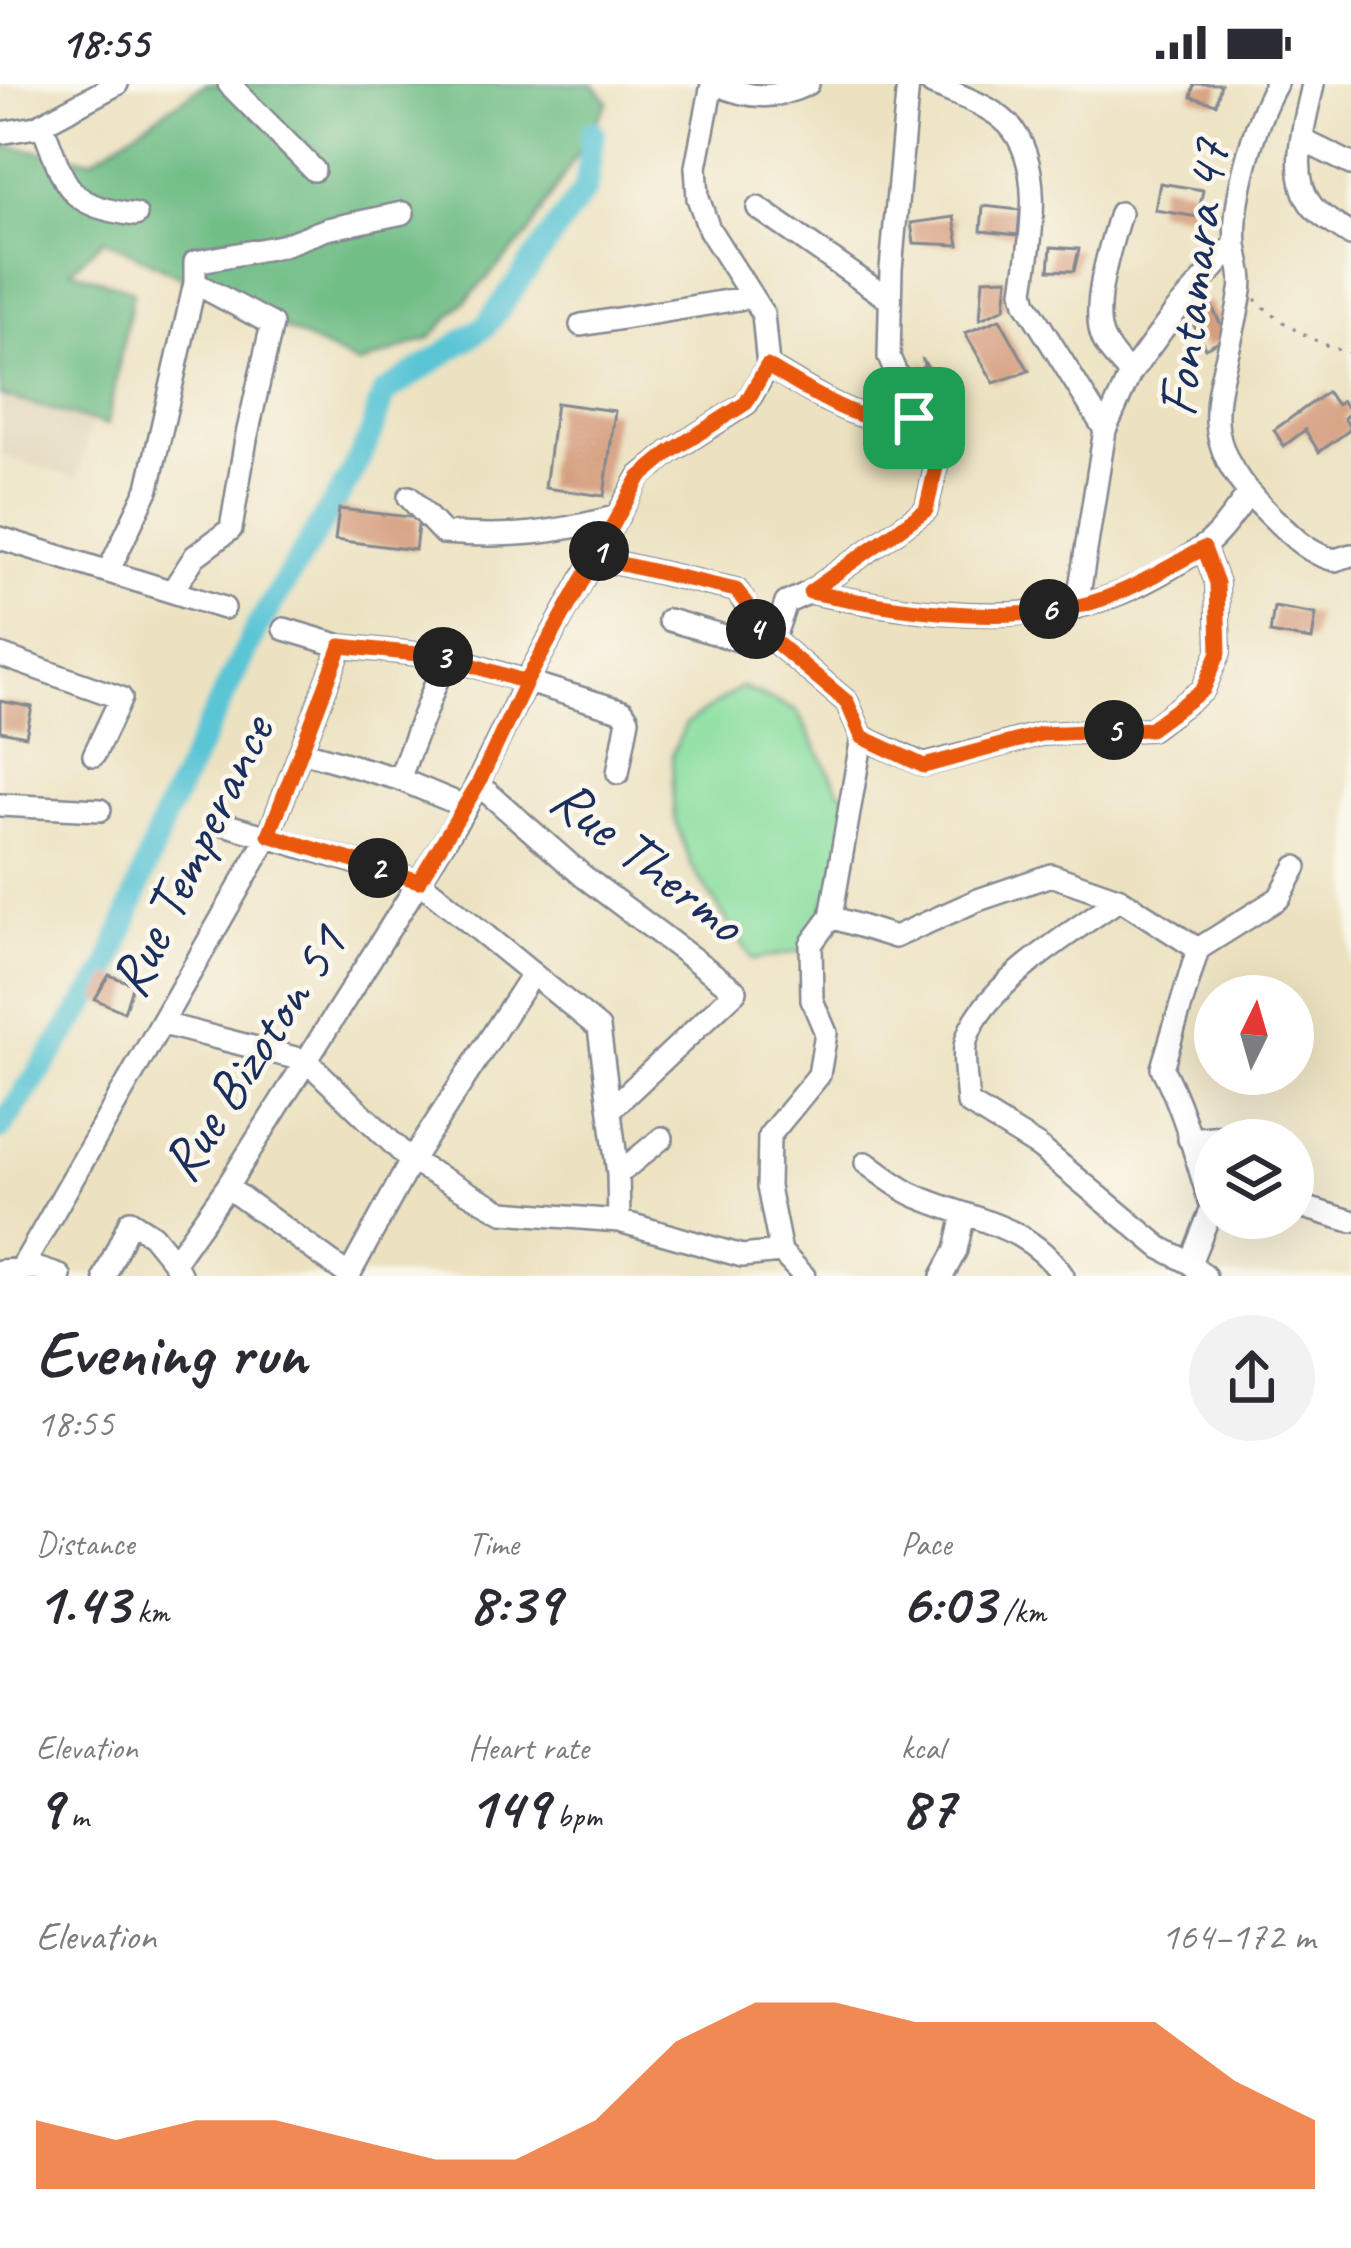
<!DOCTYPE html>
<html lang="en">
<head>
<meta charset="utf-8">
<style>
  :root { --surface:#fff; --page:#f2f2f3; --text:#2b2b33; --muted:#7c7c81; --accent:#ea580c }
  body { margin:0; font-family:Caveat,sans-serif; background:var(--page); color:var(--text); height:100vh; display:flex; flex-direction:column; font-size:45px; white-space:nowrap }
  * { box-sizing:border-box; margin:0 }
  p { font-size:39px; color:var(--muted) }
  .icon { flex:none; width:66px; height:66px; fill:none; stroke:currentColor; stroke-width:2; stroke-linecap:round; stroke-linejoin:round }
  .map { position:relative; height:1192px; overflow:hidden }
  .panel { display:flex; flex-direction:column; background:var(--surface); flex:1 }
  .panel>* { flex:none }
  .needle { width:78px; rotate:5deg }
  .tools { position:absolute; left:1194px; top:891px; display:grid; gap:24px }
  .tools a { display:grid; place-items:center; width:120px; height:120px; border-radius:50%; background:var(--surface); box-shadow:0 12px 48px #0002; font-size:60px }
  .pin { position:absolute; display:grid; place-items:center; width:102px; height:102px; color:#fff; margin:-51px; border-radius:24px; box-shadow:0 6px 18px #0006 }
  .km { position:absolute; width:60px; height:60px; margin:-30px; border-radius:50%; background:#222; color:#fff; font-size:33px; line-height:60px; text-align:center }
  .round { display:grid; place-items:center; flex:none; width:126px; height:126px; border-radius:63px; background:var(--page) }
  .headline { display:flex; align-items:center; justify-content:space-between; height:204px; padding:0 36px }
  h1 { font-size:66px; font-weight:800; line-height:90px }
  .stats { display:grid; grid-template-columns:repeat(3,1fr); gap:18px; height:204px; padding:12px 36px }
  .stats div { display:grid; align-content:center }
  .stats b { font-size:60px; font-weight:800 }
  .stats small { font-size:33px; font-weight:400 }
  .stats p { font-size:33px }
  .chart { height:336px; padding:24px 36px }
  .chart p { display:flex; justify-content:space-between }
  .chart svg { width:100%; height:216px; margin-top:12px; fill:var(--accent); opacity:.7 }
  .status { display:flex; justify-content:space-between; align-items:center; height:84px; padding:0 60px; background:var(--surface); direction:ltr }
  .status svg { height:33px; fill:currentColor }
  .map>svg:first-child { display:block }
  .built { fill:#dfd3b6 }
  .green { fill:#8cdfa1; stroke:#548780; stroke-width:3 }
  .forest { fill:#71be87; stroke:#467672; stroke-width:3 }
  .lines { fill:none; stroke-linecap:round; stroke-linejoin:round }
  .river { stroke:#5ac5d5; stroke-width:24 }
  .building { fill:#d49b7b }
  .minor-casing { stroke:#848890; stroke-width:26 }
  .path { stroke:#848890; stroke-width:3; stroke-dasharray:3 9; stroke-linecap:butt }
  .minor { stroke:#fff; stroke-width:21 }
  .route-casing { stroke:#fff; stroke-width:24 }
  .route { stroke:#ea580c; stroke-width:15 }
  .labels { text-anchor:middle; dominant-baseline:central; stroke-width:9; stroke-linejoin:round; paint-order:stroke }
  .street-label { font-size:57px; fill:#1b2f5e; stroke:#fbf7ec }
</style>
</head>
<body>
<div class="status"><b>18:55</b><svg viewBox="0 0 49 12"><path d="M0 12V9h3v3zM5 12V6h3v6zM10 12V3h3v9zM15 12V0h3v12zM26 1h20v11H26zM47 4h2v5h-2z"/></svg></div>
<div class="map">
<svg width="1351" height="1192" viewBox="0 0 1351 1192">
  <rect width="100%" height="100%" fill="#fbf7ec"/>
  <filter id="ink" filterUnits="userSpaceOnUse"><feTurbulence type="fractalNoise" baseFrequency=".00833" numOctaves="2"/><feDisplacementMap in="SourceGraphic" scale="24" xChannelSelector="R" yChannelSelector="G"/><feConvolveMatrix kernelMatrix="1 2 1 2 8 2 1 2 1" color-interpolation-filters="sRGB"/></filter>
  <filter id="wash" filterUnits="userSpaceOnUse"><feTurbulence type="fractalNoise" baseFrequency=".004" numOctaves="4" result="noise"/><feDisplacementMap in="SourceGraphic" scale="48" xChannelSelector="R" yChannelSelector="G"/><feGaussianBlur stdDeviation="2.7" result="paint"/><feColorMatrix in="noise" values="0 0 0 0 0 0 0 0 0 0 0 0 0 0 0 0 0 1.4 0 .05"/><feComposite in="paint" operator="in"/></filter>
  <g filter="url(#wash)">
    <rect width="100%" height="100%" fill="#ece2c1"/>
    <path class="built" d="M0 256 103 286 78 395 0 371Z"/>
    <path class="green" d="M741 603 797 627 839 706 859 721 847 765 806 866 753 876 693 785 674 733 672 670 686 640Z"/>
    <path class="forest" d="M205 0H593L608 18 528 151 430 254 359 281 104 155 71 186 133 207 107 341 0 311V61L92 76Z"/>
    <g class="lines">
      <path class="river" d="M0 1045 107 888 164 734 256 545 350 393 371 351 383 310 486 242 586 104 593 48"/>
    </g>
    <g id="blocks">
      <path class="building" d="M1194 0H1221L1216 20 1191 13Z
        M1160 99 1203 106 1198 133 1155 126Z
        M983 122 1020 126 1018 151 981 147Z
        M954 133 959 161 914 159 911 139Z
        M1051 163 1079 165 1074 187 1049 186Z
        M1008 194 1005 224 980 235 983 195Z
        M1209 217 1227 253 1205 264 1187 227Z
        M1000 235 1029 287 994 299 965 249Z
        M923 277 951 308 935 315 939 325 936 328 931 322 923 331 915 311H926L925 286 916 288 924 282Z
        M1327 308 1337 321 1342 317 1351 328 1344 334 1351 345 1319 368 1305 346 1284 362 1274 346Z
        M556 319 615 327 604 412 545 404Z
        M339 425 419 434 415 466 335 456Z
        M1274 523 1316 530 1312 556 1270 549Z
        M0 617 32 623 26 652 0 647Z
        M109 891 133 900 124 928 95 915Z"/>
    </g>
  </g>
  <g filter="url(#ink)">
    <use href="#blocks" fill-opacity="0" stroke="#848890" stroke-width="3"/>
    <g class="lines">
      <defs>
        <path id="minor" d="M229 0 314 86
          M716 0C750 15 774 16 808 0
          M932 0C957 11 988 20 1008 40 1046 80 1030 159 1023 207L1026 219 1105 346 1077 523
          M1276 0C1254 39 1232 116 1236 161 1238 177 1244 191 1241 207 1226 305 1183 346 1268 429 1289 449 1306 469 1335 476L1351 471
          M1313 0C1306 36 1287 90 1312 122 1322 134 1338 142 1351 151
          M42 40C67 103 63 121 136 131
          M0 49 36 43 117 0
          M1302 56 1351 80
          M758 124 890 216
          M1120 129C1111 160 1091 221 1102 252 1106 265 1121 279 1130 290
          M195 199V178L281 162 327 145 403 129
          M581 241 751 213
          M768 282C811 306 863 347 914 334
          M1105 346 1130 290 1176 227 1236 159
          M409 413 443 449C511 454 552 450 618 432
          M0 454 224 524
          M595 474 736 506C752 524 751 545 773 556
          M108 488 148 404 195 199 272 240 246 355 231 445 195 472 173 506
          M810 508C895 526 988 539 1075 523 1117 515 1166 489 1200 465 1219 453 1234 428 1249 410
          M669 536 745 558 755 557 760 550
          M284 545 341 562
          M0 571 121 614 94 671
          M862 653 847 618 773 556 786 519 810 508 926 426 936 383 889 273 891 185 908 0
          M862 653 924 681 1041 650 1151 645 1203 606 1219 568 1217 499 1204 464
          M301 667 399 695 466 723
          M399 695 446 573
          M478 700 583 792 736 907 610 1026
          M0 721 100 726
          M217 738 419 797 599 944 618 1090 619 1137
          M1120 815 1198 865 1162 984C1186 1029 1196 1077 1212 1124L1190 1179
          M831 833 895 853 978 816 1051 791 1120 815C1076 845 974 907 965 962 963 980 967 1001 968 1019L1039 1063 1161 1164 1190 1179 1205 1192
          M1198 865 1279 814 1296 783
          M163 940 307 977 411 1077 503 1128 619 1137 742 1172 781 1168
          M1189 1055 1235 1051 1237 1056
          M866 1079C881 1090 897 1103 914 1111 969 1136 1028 1139 1063 1192
          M618 1090 662 1054
          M227 1103 350 1192
          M1293 1120 1351 1137
          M0 1187 36 1184 60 1192
          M349 1191 411 1077 532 890
          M17 1192 269 751 341 562 446 573 623 627 628 635 618 689
          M105 1192 130 1137 152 1151 174 1178
          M181 1192 174 1178 227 1103 466 723 526 598 639 393 670 368 747 319 768 282 763 230 709 145 698 114 696 83 712 0
          M804 1192 781 1168 768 1103 769 1052 819 991 826 949 812 916 811 860 831 833 862 653
          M942 1192 956 1166 964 1130"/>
      </defs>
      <use href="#minor" class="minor-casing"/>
      <path class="path" d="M1255 215C1284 243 1314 258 1351 270"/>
      <use href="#minor" class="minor"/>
    </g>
  </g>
  <g class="lines" filter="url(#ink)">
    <defs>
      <path id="route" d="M914 334C863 347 810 306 767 282L746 319 670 368 639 394 526 598 478 700 419 797 269 751 341 562 446 573 526 598 595 474 736 506 747 520 754 542 773 556 847 618 862 653 924 682 1041 650 1150 645 1203 606 1219 568 1217 499 1204 464C1164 485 1122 513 1078 522 992 541 894 525 810 508L926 426 936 383 914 334"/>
    </defs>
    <use href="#route" class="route-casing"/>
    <use href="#route" class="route"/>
  </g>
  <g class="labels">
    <g class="street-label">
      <text transform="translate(1193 194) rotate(-83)">Fontamara 47</text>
      <text transform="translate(191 772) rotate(-64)">Rue Temperance</text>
      <text transform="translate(648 776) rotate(38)">Rue Thermo</text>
      <text transform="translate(253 969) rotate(-57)">Rue Bizoton 51</text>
    </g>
  </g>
</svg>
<div class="tools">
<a><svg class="needle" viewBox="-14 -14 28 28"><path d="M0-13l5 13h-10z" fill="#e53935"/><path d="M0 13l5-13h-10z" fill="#7c7c81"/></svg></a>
<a><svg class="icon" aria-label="layers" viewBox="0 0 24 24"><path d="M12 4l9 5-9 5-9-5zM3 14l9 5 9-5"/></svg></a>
</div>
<div class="pin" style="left:914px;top:334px;background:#1e9e55"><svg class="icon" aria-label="arrive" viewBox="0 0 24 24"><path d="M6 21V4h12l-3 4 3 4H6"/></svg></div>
<b class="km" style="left:599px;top:467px">1</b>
<b class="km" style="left:378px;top:784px">2</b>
<b class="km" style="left:443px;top:573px">3</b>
<b class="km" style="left:756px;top:545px">4</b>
<b class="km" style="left:1114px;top:646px">5</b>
<b class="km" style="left:1049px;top:525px">6</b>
</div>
<section class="panel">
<div class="headline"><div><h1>Evening run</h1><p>18:55</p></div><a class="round"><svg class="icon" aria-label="share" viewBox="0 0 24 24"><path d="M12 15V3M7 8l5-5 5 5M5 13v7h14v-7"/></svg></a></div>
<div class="stats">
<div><p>Distance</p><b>1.43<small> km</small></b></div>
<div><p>Time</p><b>8:39</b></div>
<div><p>Pace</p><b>6:03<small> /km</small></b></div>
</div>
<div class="stats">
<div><p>Elevation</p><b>9<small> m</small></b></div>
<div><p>Heart rate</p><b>149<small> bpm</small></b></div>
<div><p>kcal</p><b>87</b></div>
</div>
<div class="chart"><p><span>Elevation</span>164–172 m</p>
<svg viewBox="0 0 160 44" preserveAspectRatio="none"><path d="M0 44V30L10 34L20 30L30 30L40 34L50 38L60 38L70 30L80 14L90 6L100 6L110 10L120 10L130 10L140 10L150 22L160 30V44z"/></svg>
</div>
</section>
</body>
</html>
